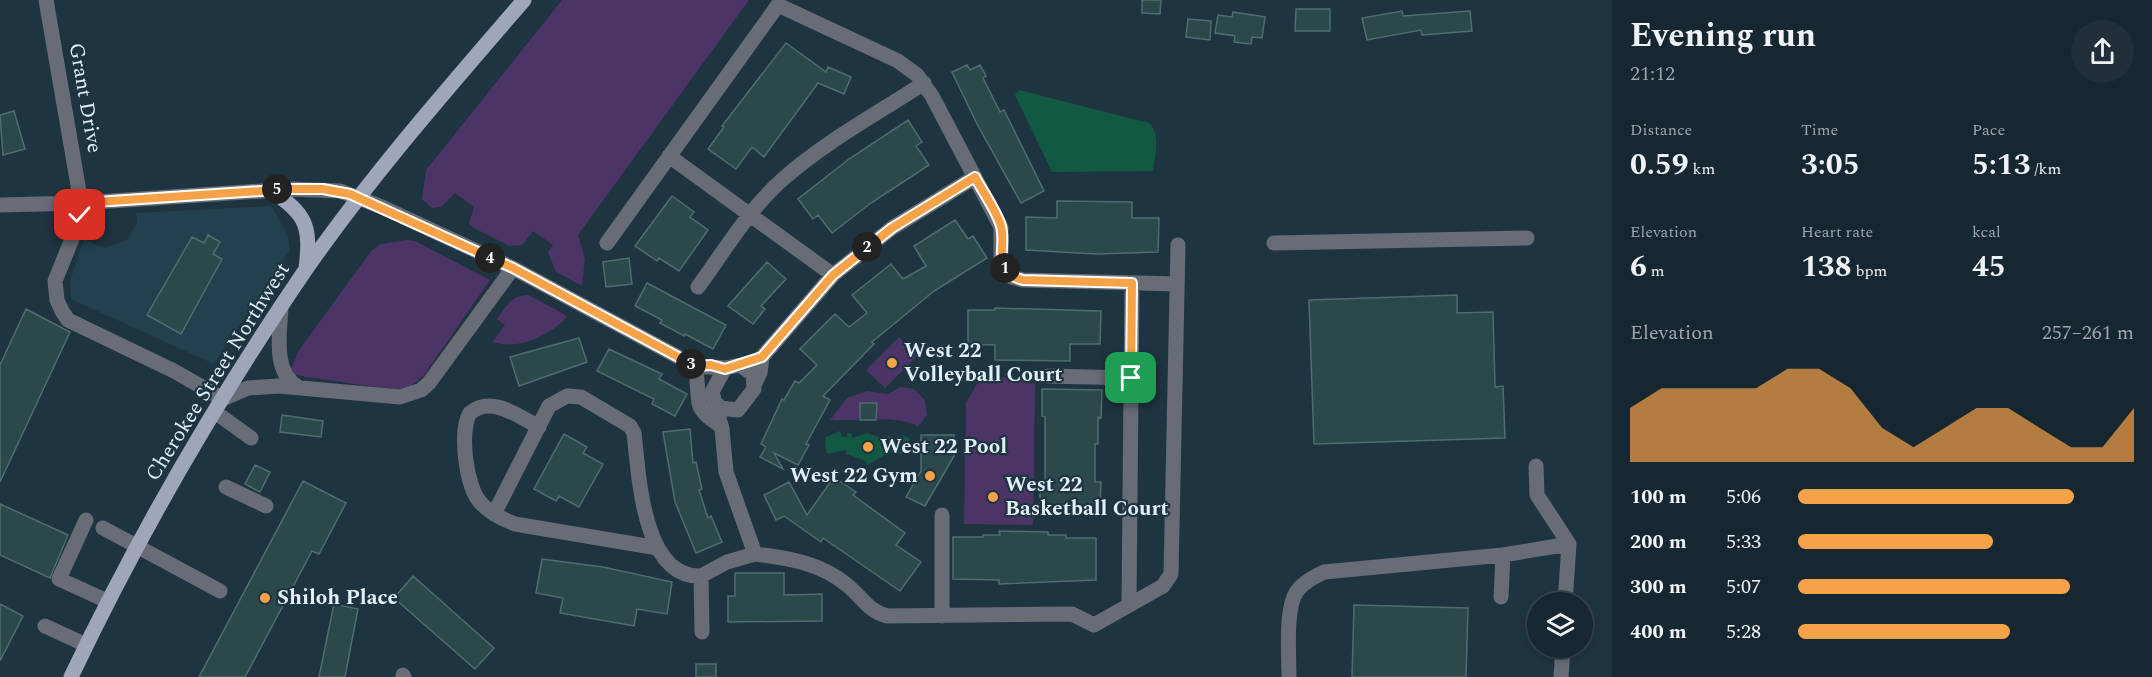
<!DOCTYPE html>
<html lang="en">
<head>
<meta charset="utf-8">
<style>
  :root { --surface:#172731; --page:#202f39; --text:#f1f3f6; --muted:#9ea5ab; --line:#36444d; --accent:#f6a248 }
  body { margin:0; font-family:Spectral,serif; background:var(--page); color:var(--text); height:100vh; display:flex; flex-direction:column; font-size:22px; white-space:nowrap }
  * { box-sizing:border-box; margin:0 }
  p { font-size:20px; color:var(--muted) }
  .icon { flex:none; width:33px; height:33px; fill:none; stroke:currentColor; stroke-width:2; stroke-linecap:round; stroke-linejoin:round }
  .map { position:relative; flex:1; overflow:hidden }
  .details { display:flex; flex-direction:column; background:var(--surface); width:540px }
  .details>* { flex:none }
  .fabs { position:absolute; left:1527px; top:592px; display:grid; gap:12px }
  .fabs a { display:grid; place-items:center; width:66px; height:66px; border-radius:50%; background:var(--surface); box-shadow:0 3px 9px #0003,0 0 0 2px var(--line); font-size:30px }
  .pin { position:absolute; display:grid; place-items:center; width:51px; height:51px; color:#fff; margin:-26px; border-radius:12px; box-shadow:0 3px 9px #0006 }
  .km { position:absolute; width:30px; height:30px; margin:-15px; border-radius:50%; background:#222; color:#fff; font-size:16px; line-height:30px; text-align:center }
  .round { display:grid; place-items:center; flex:none; width:63px; height:63px; border-radius:32px; background:var(--page) }
  .summary { display:flex; align-items:center; justify-content:space-between; height:102px; padding:0 18px }
  h1 { font-size:33px; font-weight:700; line-height:45px }
  .figures { display:grid; grid-template-columns:repeat(3,1fr); gap:9px; height:102px; padding:6px 18px }
  .figures div { display:grid; align-content:center }
  .figures b { font-size:30px; font-weight:700 }
  .figures small { font-size:16px; font-weight:400 }
  .figures p { font-size:16px }
  .chart { height:168px; padding:12px 18px }
  .chart p { display:flex; justify-content:space-between }
  .chart svg { width:100%; height:108px; margin-top:6px; fill:var(--accent); opacity:.7 }
  ul { padding:0 18px; list-style:none; font-size:20px }
  li { display:grid; grid-template-columns:96px 72px 1fr; align-items:center; height:45px }
  li i { height:15px; border-radius:8px; background:var(--accent) }
  main { display:flex; flex:1; min-height:0 }
  .map>svg:first-child { display:block }
  .built { fill:#23404f }
  .green { fill:#4c3467 }
  .water { fill:#115942 }
  .building { fill:#2b494b; stroke:#4f6d6f; stroke-width:1.5 }
  .lines { fill:none; stroke-linecap:round; stroke-linejoin:round }
  .minor { stroke:#686c76; stroke-width:15 }
  .major { stroke:#9fa6ba; stroke-width:15 }
  .route-casing { stroke:#fff; stroke-width:12 }
  .route { stroke:#f6a248; stroke-width:8 }
  .poi-dot { fill:#f6a248; stroke:#1f3441; stroke-width:2 }
  .labels { text-anchor:middle; dominant-baseline:central; stroke-width:4.5; stroke-linejoin:round; paint-order:stroke }
  .street-label { font-size:21px; fill:#e3f0f8; stroke:#1f3441 }
  .poi-label { font-size:21px; font-weight:bold; fill:#e3f0f8; stroke:#1f3441; text-anchor:start }
</style>
</head>
<body>
<main>
<div class="map">
<svg width="1612" height="677" viewBox="0 0 1612 677">
  <rect width="100%" height="100%" fill="#1f3441"/>
  <path class="built" d="M271 206 288 235 290 250 214 364 71 299 70 281 84 239 104 248 127 240 137 223 136 213Z"/>
  <path class="green" d="M562 0H749L578 235 585 259 582 286 556 272 548 252 553 245 533 231 522 245 510 246 474 228 469 224 474 207 455 193 441 207 432 208 422 199 426 170Z
    M407 240 415 241 490 280 424 375 410 387 394 390 295 375 291 369 299 350 372 250 381 244Z
    M528 295 566 315V318C547 337 519 350 492 342L505 325 497 319C506 307 511 295 528 295Z
    M899 337 918 355 885 388 866 370Z
    M988 374 1035 384 1033 525 964 524 966 403 977 384Z
    M900 387 914 389 925 400 927 415 918 427C900 414 854 422 830 420L847 398 867 391 888 394Z"/>
  <path class="water" d="M1019 90 1149 123C1161 134 1155 155 1153 171L1052 172 1015 95Z
    M840 431 842 437H847V433H851L853 438 867 433 882 438 890 436 891 440 904 436 909 438 911 449 902 454 890 452 867 465 864 460 846 454V450L827 454 825 445 826 437Z"/>
  <path class="building" d="M1142 0H1161L1160 14 1142 13Z
    M1296 9H1330V31H1295Z
    M1402 11 1403 16 1470 11 1472 31 1422 35 1421 30 1367 40 1362 18Z
    M1233 12 1265 17 1262 38 1252 37 1251 44 1234 42 1235 36 1215 33 1218 15 1232 17Z
    M1188 19 1211 21 1210 40 1186 37Z
    M786 43 826 72 828 67 851 77 844 94 818 83 764 157 752 147 736 169 708 149 724 127 722 126Z
    M967 65 970 70 980 65 986 76 983 78 1000 112 1004 110 1044 191 1021 203 977 124 952 72Z
    M14 111 25 149 3 155 0 115Z
    M908 120 922 142 916 146 929 165 871 203 832 233 818 215 813 219 798 199 849 159Z
    M672 196 694 212 690 217 708 230 679 271 659 258 657 261 635 246Z
    M1057 201 1132 202V218H1159L1158 252 1096 254 1026 250V217L1057 218Z
    M955 220 968 239 973 236 987 258 934 291 872 342 874 344 823 396 830 400 806 444 809 445 798 465 774 453 783 469 760 457 766 447 761 444 782 399 784 400 795 381 799 383 817 365 800 349 835 314 849 327 867 313 852 295 891 264 903 279 926 266 914 246Z
    M208 235 220 242 213 254 222 259 181 334 147 315 192 237 204 243Z
    M629 258 632 284 606 287 603 262Z
    M767 262 786 279 761 306 765 309 753 324 728 306Z
    M647 283 726 325 713 349 685 334 684 336 660 323 662 320 635 306Z
    M1457 295V313L1493 312 1495 387 1503 386 1505 438 1314 444 1309 300Z
    M995 308 1101 311 1100 344H1070V361L995 360V345L968 344V310H995Z
    M26 309 70 332 0 482V365Z
    M579 338 587 362 519 386 510 357Z
    M609 349 662 374 659 379 687 394 675 416 652 404 654 399 597 371Z
    M1042 389 1102 390 1101 418 1098 417V444H1095V482H1101L1100 509 1040 508V481H1045V417L1042 416Z
    M860 403H877L876 420H860Z
    M282 415 323 421 321 437 280 432Z
    M690 429 693 463 696 462 702 489 699 490 708 518 711 516 722 542 696 553 675 502 663 432Z
    M564 434 587 447 583 453 603 464 579 507 559 496 556 501 534 489Z
    M921 435H954V456L925 506 906 497 921 471Z
    M255 465 270 472 260 492 245 484Z
    M834 477 856 492 853 495 905 533 896 545 921 562 900 591 823 538 821 542 784 516 776 520 764 495 789 482 807 515Z
    M303 481 346 503 319 554 312 551 245 677H199Z
    M0 504 68 535 50 578 0 555Z
    M999 531 1048 532V535H1066V538H1096V580L999 584V580L953 579V537H983V535H1000Z
    M542 559 603 567 672 582 667 614 637 609 634 626 560 613 563 598 536 593Z
    M735 573H784V595L822 594V621L728 622V596H735Z
    M413 576 494 648 475 669 394 598Z
    M0 604 23 616 0 661Z
    M334 604 358 609 352 640 345 677H319Z
    M1354 605 1468 608 1466 677H1352Z
    M696 664H716V677H696Z"/>
  <g class="lines">
    <path class="minor" d="M46 0 81 203 80 219 55 281 57 300 62 311 68 320 174 371 223 399 248 388 279 386 400 397 421 390 429 383 513 268
      M669 156 833 275
      M0 205 81 203 291 189 340 191 382 207 513 268 695 366
      M607 243 778 5 898 61 917 75 932 96 1001 227V256L1005 269 1012 277 1023 280 1177 284
      M1274 243 1527 238
      M698 287C725 250 749 209 783 179 826 141 877 114 924 83
      M281 307C280 332 272 372 298 387
      M695 366 725 368
      M696 373C701 401 691 406 718 424
      M1048 376 1131 378
      M755 383 760 373 762 357 833 275 892 228 975 177
      M714 401 720 408 738 410 754 389 753 374 740 365 725 368 712 392 722 429 726 472 755 554C788 558 821 563 847 585 862 597 868 611 887 616L1072 614 1094 625 1163 586 1171 574 1178 245
      M215 412 251 438
      M539 427C518 416 491 395 470 413 459 431 466 486 480 502 489 513 502 519 515 524L658 548
      M1536 466 1537 495 1569 544
      M226 487 266 506
      M494 514 549 406 567 396 581 397 630 426 634 433C639 474 642 578 701 576
      M86 520 59 579 107 601
      M103 528 220 591
      M1501 597 1503 555
      M1565 603 1569 544
      M1129 604 1132 283
      M942 616V515
      M45 626 86 645
      M702 632 701 576 727 562 755 554
      M403 675 404 677
      M1289 677C1289 655 1285 608 1297 591 1304 582 1314 577 1324 572L1503 555 1569 544
      M1561 677 1563 648"/>
    <path class="major" d="M270 190C307 214 311 226 306 269
      M71 677C138 536 216 401 304 272 370 177 448 88 524 0"/>
  </g>
  <g class="lines">
    <defs>
      <path id="route" d="M80 215 81 203 291 189H323L350 194 513 268 695 366 711 365 725 369 762 357 833 275 892 228 975 177C983 192 996 210 1001 226 1007 249 990 271 1023 280L1132 283 1131 378"/>
    </defs>
    <use href="#route" class="route-casing"/>
    <use href="#route" class="route"/>
  </g>
  <g class="poi-dot">
    <circle cx="892" cy="363" r="6"/>
    <circle cx="868" cy="447" r="6"/>
    <circle cx="930" cy="476" r="6"/>
    <circle cx="993" cy="497" r="6"/>
    <circle cx="265" cy="598" r="6"/>
  </g>
  <g class="labels">
    <g class="street-label">
      <text transform="translate(85 98) rotate(80)">Grant Drive</text>
      <text transform="translate(218 372) rotate(-58)">Cherokee Street Northwest</text>
    </g>
    <g class="poi-label">
      <text x="904" y="351">West 22<tspan x="904" dy="24">Volleyball Court</tspan></text>
      <text x="880" y="447">West 22 Pool</text>
      <text x="918" y="476" text-anchor="end">West 22 Gym</text>
      <text x="1005" y="485">West 22<tspan x="1005" dy="24">Basketball Court</tspan></text>
      <text x="277" y="598">Shiloh Place</text>
    </g>
  </g>
</svg>
<div class="fabs">
<a><svg class="icon" aria-label="layers" viewBox="0 0 24 24"><path d="M12 4l9 5-9 5-9-5zM3 14l9 5 9-5"/></svg></a>
</div>
<div class="pin" style="left:1131px;top:378px;background:#1e9e55"><svg class="icon" aria-label="arrive" viewBox="0 0 24 24"><path d="M6 21V4h12l-3 4 3 4H6"/></svg></div>
<div class="pin" style="left:80px;top:215px;background:#d93025"><svg class="icon" aria-label="check" viewBox="0 0 24 24"><path d="M5 12l5 5 9-10"/></svg></div>
<b class="km" style="left:1005px;top:268px">1</b>
<b class="km" style="left:867px;top:247px">2</b>
<b class="km" style="left:691px;top:364px">3</b>
<b class="km" style="left:490px;top:258px">4</b>
<b class="km" style="left:277px;top:189px">5</b>
</div>
<section class="details">
<div class="summary"><div><h1>Evening run</h1><p>21:12</p></div><a class="round"><svg class="icon" aria-label="share" viewBox="0 0 24 24"><path d="M12 15V3M7 8l5-5 5 5M5 13v7h14v-7"/></svg></a></div>
<div class="figures">
<div><p>Distance</p><b>0.59<small> km</small></b></div>
<div><p>Time</p><b>3:05</b></div>
<div><p>Pace</p><b>5:13<small> /km</small></b></div>
</div>
<div class="figures">
<div><p>Elevation</p><b>6<small> m</small></b></div>
<div><p>Heart rate</p><b>138<small> bpm</small></b></div>
<div><p>kcal</p><b>45</b></div>
</div>
<div class="chart"><p><span>Elevation</span>257–261 m</p>
<svg viewBox="0 0 160 44" preserveAspectRatio="none"><path d="M0 44V22L10 14L20 14L30 14L40 14L50 6L60 6L70 14L80 30L90 38L100 30L110 22L120 22L130 30L140 38L150 38L160 22V44z"/></svg>
</div>
<ul>
<li><b>100 m</b>5:06<i style="width:82%"></i></li>
<li><b>200 m</b>5:33<i style="width:58%"></i></li>
<li><b>300 m</b>5:07<i style="width:81%"></i></li>
<li><b>400 m</b>5:28<i style="width:63%"></i></li>
</ul>
</section>
</main>
</body>
</html>
